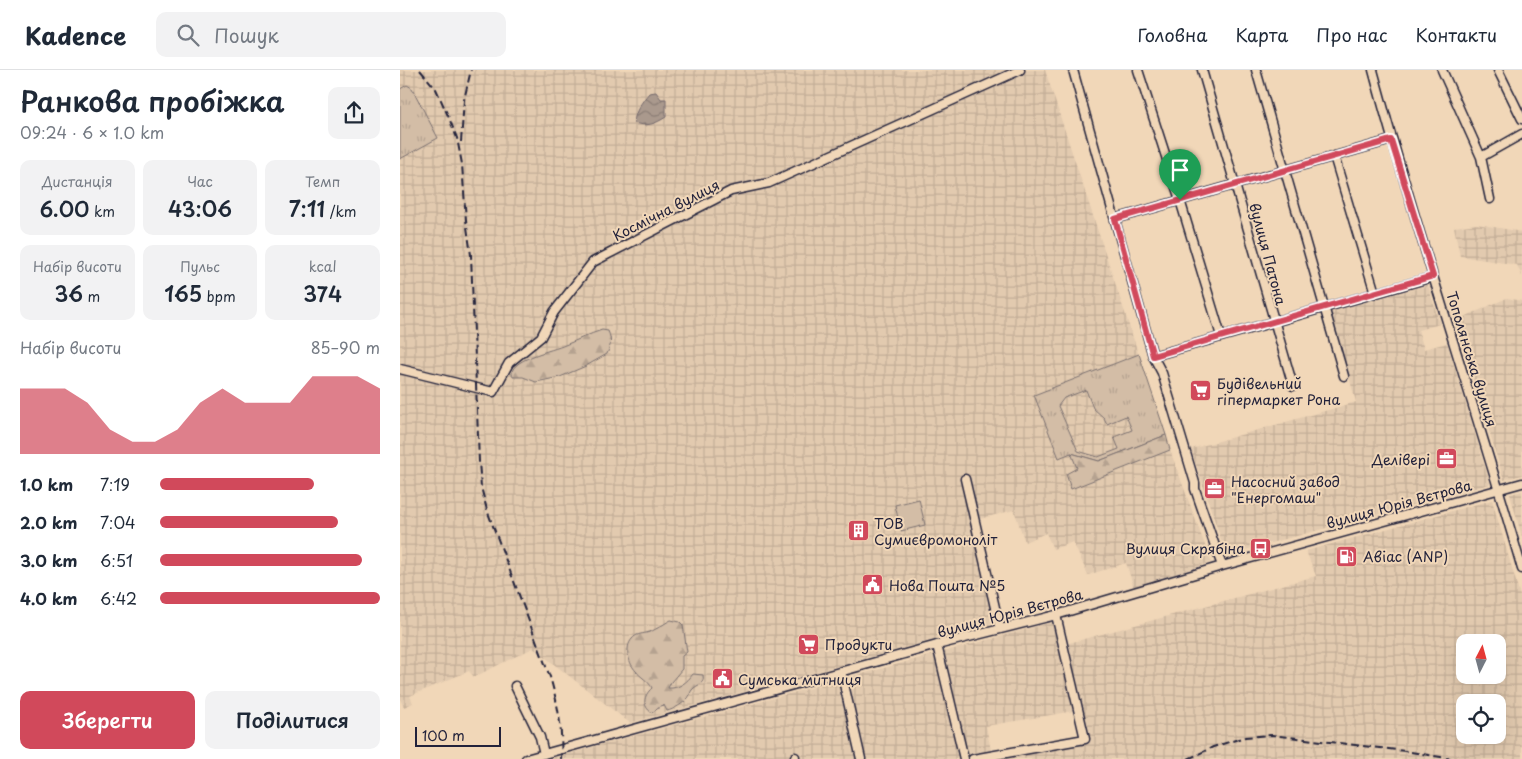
<!DOCTYPE html>
<html lang="uk">
<head>
<meta charset="utf-8">
<style>
  :root { --surface:#fff; --page:#f2f2f3; --text:#1f2937; --muted:#747a83; --line:#e0e1e3; --accent:#d1495b }
  body { margin:0; font-family:"Playpen Sans",sans-serif; background:var(--page); color:var(--text); height:100vh; display:flex; flex-direction:column; font-size:19px; white-space:nowrap }
  * { box-sizing:border-box; margin:0 }
  p { font-size:16px; color:var(--muted) }
  .icon { flex:none; width:28px; height:28px; fill:none; stroke:currentColor; stroke-width:2; stroke-linecap:round; stroke-linejoin:round }
  .map { position:relative; flex:1; overflow:hidden }
  .side { display:flex; flex-direction:column; background:var(--surface); width:400px }
  .side>* { flex:none }
  .needle { width:32px; rotate:6deg }
  .fabs { position:absolute; left:1056px; top:564px; display:grid; gap:10px }
  .fabs a { display:grid; place-items:center; width:50px; height:50px; border-radius:10px; background:var(--surface); box-shadow:0 5px 20px #0002; font-size:25px }
  .scale { position:absolute; left:15px; bottom:12px; width:86px; box-sizing:border-box; padding-left:5px; border:2px solid #22223b; border-top:0; font-size:14px; line-height:18px; white-space:nowrap; color:#22223b; -webkit-text-stroke:4px #f1d7b8; paint-order:stroke }
  .pin { position:absolute; display:grid; place-items:center; width:42px; height:42px; color:#fff; margin:-51px -21px; border-radius:50% 50% 50% 0; rotate:-45deg; box-shadow:0 0 5px #0007 }
  .pin .icon { rotate:45deg }
  .round { display:grid; place-items:center; flex:none; width:52px; height:52px; border-radius:10px; background:var(--page) }
  .overview { display:flex; align-items:center; justify-content:space-between; height:85px; padding:0 20px }
  h1 { font-size:28px; font-weight:600; line-height:38px }
  .figures { display:grid; grid-template-columns:repeat(3,1fr); gap:8px; height:85px; padding:5px 20px }
  .figures div { display:grid; align-content:center; border-radius:10px; background:var(--page); text-align:center }
  .figures b { font-size:21px; font-weight:600 }
  .figures small { font-size:14px; font-weight:400 }
  .figures p { font-size:14px }
  .chart { height:140px; padding:10px 20px }
  .chart p { display:flex; justify-content:space-between }
  .chart svg { width:100%; height:90px; margin-top:5px; fill:var(--accent); opacity:.7 }
  .button { display:flex; gap:10px; margin-top:auto; padding:10px 20px }
  .button a { flex:1; height:58px; border-radius:10px; background:var(--accent); color:#fff; font-size:20px; font-weight:600; line-height:58px; text-align:center }
  .button a+a { background:var(--page); color:var(--text) }
  ul { padding:0 20px; list-style:none; font-size:16px }
  li { display:grid; grid-template-columns:80px 60px 1fr; align-items:center; height:38px }
  li i { height:12px; border-radius:6px; background:var(--accent) }
  header { display:flex; align-items:center; gap:30px; box-sizing:border-box; height:70px; padding:0 25px; background:var(--surface); border-bottom:1px solid var(--line) }
  header strong { font-size:24px }
  nav { display:flex; gap:28px; margin-inline-start:auto; font-size:18px }
  .search { width:350px; height:45px; background:var(--page); display:flex; align-items:center; gap:12px; box-sizing:border-box; padding:0 18px; border-radius:10px; color:var(--muted); font-size:19px }
  main { display:flex; flex:1; min-height:0 }
  .map>svg:first-child { display:block }
  .industrial { fill:url(#industrial-grid); fill-rule:evenodd }
  .grass { fill:url(#grass-tufts); stroke:#7a7070; fill-rule:evenodd }
  .forest { fill:url(#forest-firs); stroke:#7a7070 }
  .garden { fill:#d3bda6; stroke:#7a7070 }
  .water { fill:url(#water-waves); stroke:#74696c }
  .lines { fill:none; stroke-linecap:round; stroke-linejoin:round }
  .minor-casing { stroke:#22223b; stroke-width:11 }
  .minor { stroke:#f1d7b8; stroke-width:8 }
  .rail { stroke:#22223b; stroke-width:2; stroke-dasharray:8 4; stroke-linecap:butt }
  .route-casing { stroke:#fff; stroke-width:10 }
  .route { stroke:#d1495b; stroke-width:6 }
  .labels { text-anchor:middle; dominant-baseline:central; stroke-width:4; stroke-linejoin:round; paint-order:stroke }
  .street-label { font-size:14px; fill:#22223b; stroke:#f1d7b8 }
  .poi-label { font-size:14px; fill:#22223b; stroke:#f1d7b8; text-anchor:start }
</style>
</head>
<body>
<header>
<strong>Kadence</strong>
<div class="search"><svg class="icon" aria-label="search" viewBox="0 0 24 24"><circle cx="10" cy="10" r="6"/><path d="M15 15l6 6"/></svg>Пошук</div>
<nav><a>Головна</a><a>Карта</a><a>Про нас</a><a>Контакти</a></nav>
</header>
<main>
<section class="side">
<div class="overview"><div><h1>Ранкова пробіжка</h1><p>09:24 · 6 × 1.0 km</p></div><a class="round"><svg class="icon" aria-label="share" viewBox="0 0 24 24"><path d="M12 15V3M7 8l5-5 5 5M5 13v7h14v-7"/></svg></a></div>
<div class="figures">
<div><p>Дистанція</p><b>6.00<small> km</small></b></div>
<div><p>Час</p><b>43:06</b></div>
<div><p>Темп</p><b>7:11<small> /km</small></b></div>
</div>
<div class="figures">
<div><p>Набір висоти</p><b>36<small> m</small></b></div>
<div><p>Пульс</p><b>165<small> bpm</small></b></div>
<div><p>kcal</p><b>374</b></div>
</div>
<div class="chart"><p><span>Набір висоти</span>85–90 m</p>
<svg viewBox="0 0 160 44" preserveAspectRatio="none"><path d="M0 44V12L10 12L20 12L30 19L40 32L50 38L60 38L70 32L80 19L90 12L100 19L110 19L120 19L130 6L140 6L150 6L160 12V44z"/></svg>
</div>
<ul>
<li><b>1.0 km</b>7:19<i style="width:70%"></i></li>
<li><b>2.0 km</b>7:04<i style="width:81%"></i></li>
<li><b>3.0 km</b>6:51<i style="width:92%"></i></li>
<li><b>4.0 km</b>6:42<i style="width:100%"></i></li>
</ul>
<div class="button"><a>Зберегти</a><a>Поділитися</a></div>
</section>
<div class="map">
<svg width="1122" height="689" viewBox="0 0 1122 689">
  <defs>
    <pattern id="industrial-grid" width="8" height="8" patternUnits="userSpaceOnUse" patternTransform="scale(1.25)"><rect width="8" height="8" fill="#e2caaf"/><path d="M0 4h8M4 0v8" fill="none" stroke="#c2ad97"/></pattern>
    <pattern id="grass-tufts" width="24" height="20" patternUnits="userSpaceOnUse" patternTransform="scale(1.25)"><rect width="24" height="20" fill="#d3bda6"/><path d="M3 7l-1-3M5 7V3M7 7l1-3M15 17l-1-3M17 17v-4M19 17l1-3" fill="none" stroke="#b5a290"/></pattern>
    <pattern id="forest-firs" width="22" height="20" patternUnits="userSpaceOnUse" patternTransform="scale(1.25)"><rect width="22" height="20" fill="#d3bda6"/><path d="M5 1l3.5 6h-7zM16 11l3.5 6h-7z" fill="#b5a290"/></pattern>
    <pattern id="water-waves" width="16" height="10" patternUnits="userSpaceOnUse" patternTransform="scale(1.25)"><rect width="16" height="10" fill="#aa998d"/><path d="M0 5q4-4 8 0t8 0" fill="none" stroke="#8a7c74"/></pattern>
  </defs>
  <rect width="100%" height="100%" fill="#f1d7b8"/>
  <filter id="ink" filterUnits="userSpaceOnUse"><feTurbulence type="fractalNoise" baseFrequency=".02" numOctaves="2"/><feDisplacementMap in="SourceGraphic" scale="10" xChannelSelector="R" yChannelSelector="G"/><feConvolveMatrix kernelMatrix="1 2 1 2 8 2 1 2 1" color-interpolation-filters="sRGB"/></filter>
  <g filter="url(#ink)">
    <path class="industrial" d="M0 0H645L770 380 811 492 734 518 726 493 688 505 673 472 653 479 646 463 625 472 614 440 572 451 594 553 230 653 133 578 74 607 69 601 10 626 13 633 4 637 0 629Z
      M1077 154 1122 162V206L1117 195 1060 186 1054 157Z
      M1028 215 1040 254 1018 260 1024 279 1047 273 1090 414 826 485 791 379 956 332 931 242Z
      M1107 228 1122 231V405L1104 410 1055 251Z
      M1122 421V467L1110 424Z
      M1092 430 1122 532V689H149L653 552 658 576 916 506 906 481ZM1065 572H1098V605H1065ZM1065 632H1098V665H1065ZM674 641 680 669 592 685 586 656Z"/>
    <path class="grass" d="M7 15 12 18 38 68 0 89V19Z
      M739 284 766 365 699 391 671 383 659 388 634 325ZM686 320 693 338 704 348 707 354 726 346 732 360 714 367 719 379 698 387 678 381 658 336 664 328Z"/>
    <path class="forest" d="M202 260 208 261C212 270 211 275 207 284L186 296 160 307 136 312 123 307H113C104 290 155 280 165 275 178 270 189 264 202 260Z
      M766 365 770 380 671 419 666 404 677 398 671 383 699 391Z
      M271 550 280 552 283 555 287 582 282 586V599L271 612 268 618C279 619 287 612 293 604L303 605C305 615 297 614 292 620 290 622 290 626 288 628 284 633 273 640 267 641L264 635 261 636 252 643C242 636 243 626 252 618 249 611 240 607 236 601 229 594 224 578 232 569 236 564 241 564 246 563 255 561 263 554 271 550Z"/>
    <path class="garden" d="M519 429 525 455 501 461 495 435Z"/>
    <path class="water" d="M256 22 261 29H266V47C255 54 247 57 234 53 235 41 241 33 249 23Z"/>
    <g class="lines">
      <defs>
        <path id="minor" d="M673 0 753 286 762 303 795 413V419L822 496
          M738 0 780 130 821 266
          M802 0 893 316
          M856 0 944 306
          M973 0C1018 168 1074 332 1122 499
          M1042 0 1081 87 1090 129
          M1098 0 1122 49
          M934 86 975 223
          M1081 87 1122 64
          M715 149 991 70
          M753 286 1033 207
          M0 299 93 322 109 293 141 267 154 242 193 192 331 121 369 113 620 0
          M565 409 600 559
          M537 575 564 689
          M441 601 461 689
          M115 616 140 667 144 684
          M395 687V689
          M126 689 537 575 656 545 822 496 1122 413
          M573 689 685 669 656 545"/>
      </defs>
      <use href="#minor" class="minor-casing"/>
      <use href="#minor" class="minor"/>
      <path class="rail" d="M20 0 36 19 49 48 57 68 62 94 66 150 71 185 79 392 81 417 87 440 150 607C158 634 163 661 161 689
        M61 72 64 30 71 0
        M788 689 813 677 845 667 872 665 1005 681 1052 689"/>
    </g>
  </g>
  <g class="lines" filter="url(#ink)">
    <defs>
      <path id="route" d="M991 70 1033 206 753 286 715 149Z"/>
    </defs>
    <use href="#route" class="route-casing"/>
    <use href="#route" class="route"/>
  </g>
  <defs>
    <symbol id="supermarket-square" viewBox="-11 -11 22 22"><rect x="-9" y="-9" width="18" height="18" rx="4" fill="#d1495b" stroke="#f1d7b8"/><path d="M-6-5.5h2.5l.6 2H6L4.5 2H-2.5L-4.4-4H-6ZM-1.5 3.2a1.3 1.3 0 1 0 .1 0ZM3 3.2a1.3 1.3 0 1 0 .1 0Z" fill="#fff"/></symbol>
    <symbol id="office-square" viewBox="-11 -11 22 22"><rect x="-9" y="-9" width="18" height="18" rx="4" fill="#d1495b" stroke="#f1d7b8"/><path d="M-6-3h4V-5.5h4V-3h4V5H-6ZM-1-4.5V-3h2v-1.5ZM-6 0V1H6V0Z" fill="#fff"/></symbol>
    <symbol id="building-square" viewBox="-11 -11 22 22"><rect x="-9" y="-9" width="18" height="18" rx="4" fill="#d1495b" stroke="#f1d7b8"/><path d="M-4-6H4V6H1V3H-1V6H-4ZM-2.5-4.3h1.7v1.8h-1.7ZM.8-4.3h1.7v1.8H.8ZM-2.5-1h1.7V.8h-1.7ZM.8-1h1.7V.8H.8Z" fill="#fff"/></symbol>
    <symbol id="bus-square" viewBox="-11 -11 22 22"><rect x="-9" y="-9" width="18" height="18" rx="4" fill="#d1495b" stroke="#f1d7b8"/><path d="M-5-6H5V4H4V6H2V4H-2V6H-4V4H-5ZM-3.5-4V0h7V-4ZM-3.5 1.2v1.5H-2V1.2ZM2 1.2v1.5H3.5V1.2Z" fill="#fff"/></symbol>
    <symbol id="fuel-square" viewBox="-11 -11 22 22"><rect x="-9" y="-9" width="18" height="18" rx="4" fill="#d1495b" stroke="#f1d7b8"/><path d="M-5.5-6h7V0h2V4h1.3V-2.5L3-4.5l.8-.8L6-3V5H2.5V1h-1V6h-7ZM-4.2-4.7v3.2H.2V-4.7Z" fill="#fff"/></symbol>
    <symbol id="civic-square" viewBox="-11 -11 22 22"><rect x="-9" y="-9" width="18" height="18" rx="4" fill="#d1495b" stroke="#f1d7b8"/><path d="M-.6-6.5H3V-4.5H.6V-3L4-1V1h2V6H-6V1h2V-1L-.6-3ZM-1.2 2.5V6h2.4V2.5Z" fill="#fff"/></symbol>
  </defs>
  <g fill-rule="evenodd">
    <use href="#supermarket-square" x="788" y="308" width="25" height="25"/>
    <use href="#office-square" x="1034" y="376" width="25" height="25"/>
    <use href="#office-square" x="802" y="406" width="25" height="25"/>
    <use href="#building-square" x="446" y="448" width="25" height="25"/>
    <use href="#bus-square" x="848" y="466" width="25" height="25"/>
    <use href="#fuel-square" x="934" y="474" width="25" height="25"/>
    <use href="#civic-square" x="460" y="502" width="25" height="25"/>
    <use href="#supermarket-square" x="396" y="562" width="25" height="25"/>
    <use href="#civic-square" x="310" y="596" width="25" height="25"/>
  </g>
  <g class="labels">
    <g class="street-label">
      <text transform="translate(266 140) rotate(-27)">Космічна вулиця</text>
      <text transform="translate(868 184) rotate(75)">вулиця Патона</text>
      <text transform="translate(1072 289) rotate(73)">Тополянська вулиця</text>
      <text transform="translate(999 434) rotate(-15)">вулиця Юрія Вєтрова</text>
      <text transform="translate(610 543) rotate(-15)">вулиця Юрія Вєтрова</text>
    </g>
    <g class="poi-label">
      <text x="817" y="313">Будівельний<tspan x="817" dy="16">гіпермаркет Рона</tspan></text>
      <text x="1030" y="389" text-anchor="end">Делівері</text>
      <text x="831" y="411">Насосний завод<tspan x="831" dy="16">"Енергомаш"</tspan></text>
      <text x="474" y="453">ТОВ<tspan x="474" dy="16">Сумиєвромоноліт</tspan></text>
      <text x="845" y="478" text-anchor="end">Вулиця Скрябіна</text>
      <text x="963" y="486">Авіас (ANP)</text>
      <text x="489" y="515">Нова Пошта №5</text>
      <text x="425" y="574">Продукти</text>
      <text x="338" y="609">Сумська митниця</text>
    </g>
  </g>
</svg>
<div class="fabs">
<a><svg class="needle" viewBox="-14 -14 28 28"><path d="M0-13l5 13h-10z" fill="#e53935"/><path d="M0 13l5-13h-10z" fill="#747a83"/></svg></a>
<a><svg class="icon" aria-label="locate" viewBox="0 0 24 24"><circle cx="12" cy="12" r="6"/><path d="M12 2v4M12 18v4M2 12h4M18 12h4"/></svg></a>
</div>
<div class="scale">100 m</div>
<div class="pin" style="left:780px;top:130px;background:#1e9e55"><svg class="icon" aria-label="arrive" viewBox="0 0 24 24"><path d="M6 21V4h12l-3 4 3 4H6"/></svg></div>
</div>
</main>
</body>
</html>
